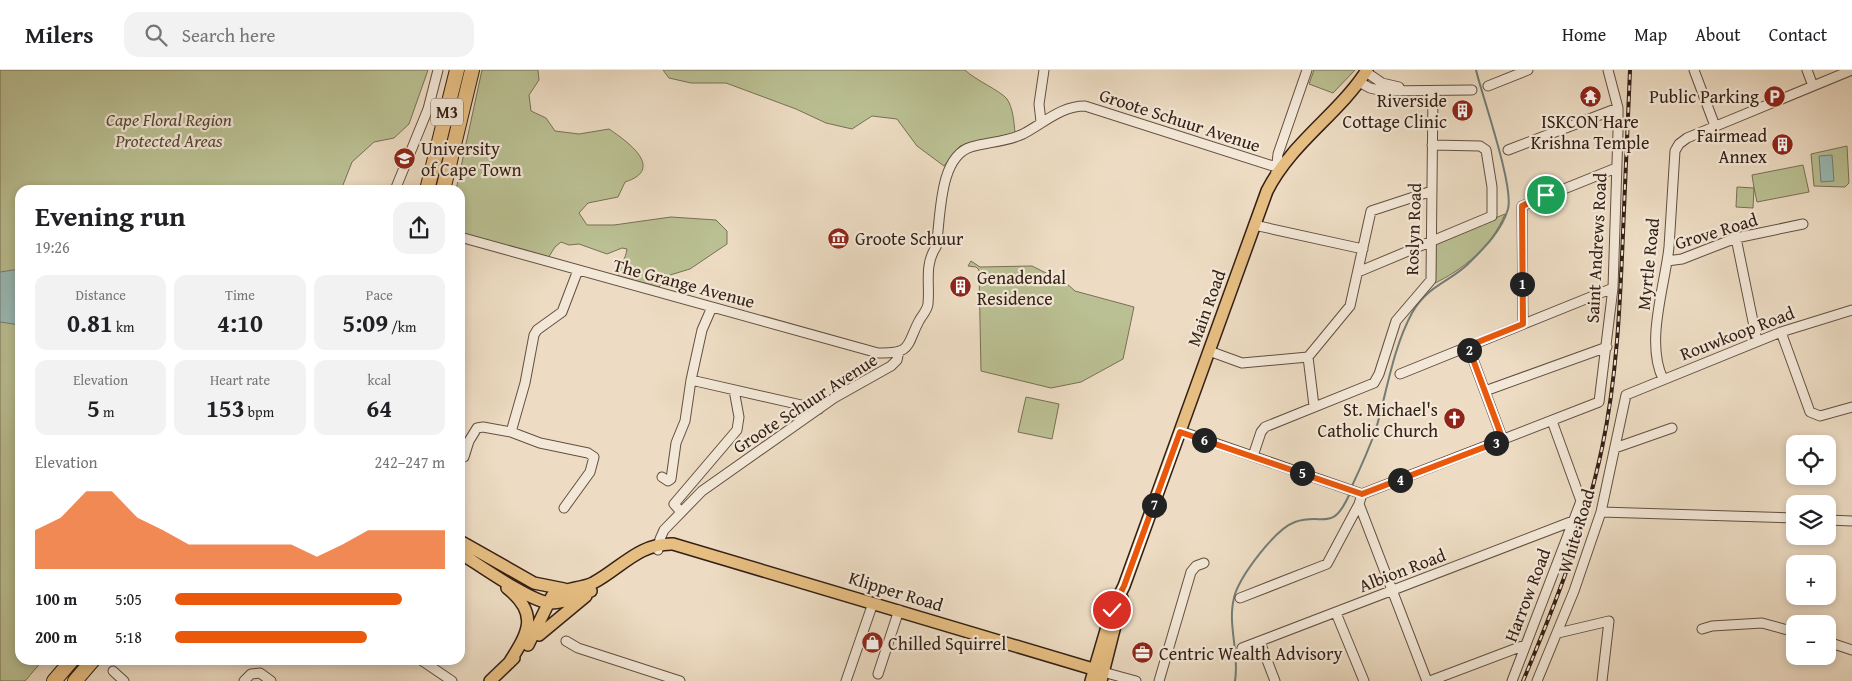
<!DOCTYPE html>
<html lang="en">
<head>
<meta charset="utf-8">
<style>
  :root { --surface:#fff; --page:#f2f2f2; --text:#202124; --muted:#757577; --line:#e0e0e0; --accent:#ea580c }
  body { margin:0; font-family:"Gentium Book Plus",serif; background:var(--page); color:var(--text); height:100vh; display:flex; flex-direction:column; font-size:19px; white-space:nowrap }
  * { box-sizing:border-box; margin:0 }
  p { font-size:16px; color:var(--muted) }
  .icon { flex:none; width:28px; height:28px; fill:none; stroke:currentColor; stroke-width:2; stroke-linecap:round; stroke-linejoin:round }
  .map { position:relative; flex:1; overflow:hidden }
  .sheet { position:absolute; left:15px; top:115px; width:450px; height:480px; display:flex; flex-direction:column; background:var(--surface); border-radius:15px; box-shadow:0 2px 8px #0003 }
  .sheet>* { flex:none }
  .fabs { position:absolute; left:1786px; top:365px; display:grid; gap:10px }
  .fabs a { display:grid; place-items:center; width:50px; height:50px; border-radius:10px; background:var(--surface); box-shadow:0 2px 8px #0003; font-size:25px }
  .pin { position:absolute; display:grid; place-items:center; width:42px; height:42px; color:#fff; margin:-21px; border:2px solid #fff; border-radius:50%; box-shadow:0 1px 5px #0007 }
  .km { position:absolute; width:25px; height:25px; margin:-12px; border-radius:50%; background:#222; color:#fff; font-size:14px; line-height:25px; text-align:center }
  .round { display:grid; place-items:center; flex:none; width:52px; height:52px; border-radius:15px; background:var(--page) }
  .overview { display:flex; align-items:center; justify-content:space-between; height:85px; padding:0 20px }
  h1 { font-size:28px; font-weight:700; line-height:38px }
  .metrics { display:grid; grid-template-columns:repeat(3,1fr); gap:8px; height:85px; padding:5px 20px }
  .metrics div { display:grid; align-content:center; border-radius:12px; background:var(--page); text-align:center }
  .metrics b { font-size:25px; font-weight:700 }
  .metrics small { font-size:14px; font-weight:400 }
  .metrics p { font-size:14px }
  .chart { height:140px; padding:10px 20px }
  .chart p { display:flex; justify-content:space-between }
  .chart svg { width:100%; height:90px; margin-top:5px; fill:var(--accent); opacity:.7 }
  ul { padding:0 20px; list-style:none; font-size:16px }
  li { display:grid; grid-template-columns:80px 60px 1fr; align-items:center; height:38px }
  li i { height:12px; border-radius:6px; background:var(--accent) }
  header { display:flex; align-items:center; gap:30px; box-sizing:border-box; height:70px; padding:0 25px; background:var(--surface); border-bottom:1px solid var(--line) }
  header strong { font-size:24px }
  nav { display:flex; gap:28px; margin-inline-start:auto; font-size:18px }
  .search { width:350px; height:45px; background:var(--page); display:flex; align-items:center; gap:12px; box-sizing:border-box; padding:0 18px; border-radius:15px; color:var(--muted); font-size:19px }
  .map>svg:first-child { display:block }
  .green { fill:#bac093; stroke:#787054 }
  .water { fill:#99bbb7; stroke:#717d77 }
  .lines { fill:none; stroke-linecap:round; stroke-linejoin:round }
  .stream { stroke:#717d77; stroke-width:2 }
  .minor-casing { stroke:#634f41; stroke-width:11 }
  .major-casing { stroke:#352016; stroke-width:14 }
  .highway-casing { stroke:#352016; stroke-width:16 }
  .minor { stroke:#f3e8d8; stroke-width:9 }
  .major { stroke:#e6be82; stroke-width:11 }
  .highway { stroke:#e6be82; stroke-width:14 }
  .rail-casing { stroke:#352016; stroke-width:4 }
  .rail { stroke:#f3e8d8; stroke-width:2; stroke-dasharray:5.5; stroke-linecap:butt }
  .route-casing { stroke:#fff; stroke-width:10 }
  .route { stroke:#ea580c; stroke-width:6 }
  .labels { text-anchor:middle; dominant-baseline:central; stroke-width:4.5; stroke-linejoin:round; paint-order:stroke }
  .shield { fill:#f3e8d8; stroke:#6e5c50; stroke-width:1 }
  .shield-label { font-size:16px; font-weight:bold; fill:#352016 }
  .poi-label { font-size:18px; fill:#352016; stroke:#f3e8d8; text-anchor:start }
  .park-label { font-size:18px; font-style:italic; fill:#564835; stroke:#f3e8d8 }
  .street-label { font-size:18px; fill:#352016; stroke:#f3e8d8 }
</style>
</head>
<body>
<header>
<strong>Milers</strong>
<div class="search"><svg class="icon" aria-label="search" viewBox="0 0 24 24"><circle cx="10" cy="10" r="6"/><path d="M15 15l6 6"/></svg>Search here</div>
<nav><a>Home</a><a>Map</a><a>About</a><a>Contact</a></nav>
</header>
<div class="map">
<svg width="1852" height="611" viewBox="0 0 1852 611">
  <rect width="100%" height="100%" fill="#eddcc3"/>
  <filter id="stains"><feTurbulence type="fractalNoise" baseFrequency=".004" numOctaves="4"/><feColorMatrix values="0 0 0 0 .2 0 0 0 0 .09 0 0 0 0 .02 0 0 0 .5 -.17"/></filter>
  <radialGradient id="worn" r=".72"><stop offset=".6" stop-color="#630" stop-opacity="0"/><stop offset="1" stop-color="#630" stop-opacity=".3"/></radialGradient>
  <path class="green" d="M0 0H428L409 54 394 68 374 72 352 92 341 120H20V590H43L25 611H0Z
    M482 0H538L539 10 529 25 531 41 546 48 555 61 579 64 609 59C627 71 666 99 625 112L618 127 588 133 579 143 587 155H614L671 147 716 150 727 161V174L690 199 670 205 659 217 618 206C620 196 626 188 627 179L622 178 607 184 579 174 569 175 561 172 555 177 548 188 462 164 460 162V120H456Z
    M663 0H965C975 10 1001 21 1007 29 1013 38 1014 52 1015 63L960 76 944 96 917 76 897 49 872 46 852 59 826 53 796 39 726 13H691L669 8Z
    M1314 0H1355L1333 23 1309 14Z
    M1847 76 1849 113 1845 117 1814 116 1811 84Z
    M1803 95 1809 122 1757 132 1754 118 1753 138 1736 137 1737 117 1754 118 1752 105Z
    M1505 144C1492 176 1463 200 1433 214L1434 173Z
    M971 191 980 197 1032 196 1066 213 1075 221 1134 237 1123 289 1081 312 1051 318 981 301 979 200 976 197 968 196Z
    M1026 327 1059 334 1052 369 1018 362Z"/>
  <path class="water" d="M1832 85 1834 111 1821 112 1819 86Z
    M20 199V255L0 252V202Z"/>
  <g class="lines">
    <path class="stream" d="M1351 418C1360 399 1369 379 1376 359 1387 321 1393 278 1412 243 1427 216 1448 213 1468 194 1484 178 1501 162 1508 139 1514 116 1483 29 1476 0
      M1235 611C1240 581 1226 554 1235 524 1242 504 1275 459 1295 452 1324 442 1332 464 1350 423"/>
    <defs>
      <path id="minor" d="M1694 0 1715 56
        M1807 0 1813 16
        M1366 2 1382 13 1399 17
        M1359 12 1370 18 1383 21 1472 20
        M1488 16 1528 0
        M1041 52 1039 34 1044 0
        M1508 80 1618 38
        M1276 102 1278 84 1307 0
        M395 120 428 39 438 0
        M1254 155 1363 179
        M460 167 878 283C913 284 906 275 919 251 922 245 927 241 928 234 930 214 924 195 936 177 941 149 938 87 971 77 988 72 1006 72 1023 64 1044 53 1061 36 1085 36L1276 97
        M1736 168 1757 271
        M1667 191 1682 189 1736 168 1803 154
        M1358 202 1492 146V117L1486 80 1480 76 1432 75
        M1523 254 1522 136 1616 98
        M1781 262 1810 342 1820 346 1852 337
        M1468 276 1503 370
        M1209 281 1242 293 1308 287 1350 236 1371 141 1432 121
        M1308 287 1314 336
        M1400 304 1613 218
        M1663 309C1645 272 1665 216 1669 177 1671 145 1673 113 1675 81L1679 74 1687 68 1852 0
        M691 310 819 339
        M1485 321 1607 277
        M1180 361 1362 424 1599 332 1613 218 1618 62V38L1608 0
        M511 362 540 373 588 383 594 387 590 402 564 438
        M1615 378 1672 358
        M1253 386 1261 362 1265 357 1374 313 1379 304 1396 251 1431 210 1433 21
        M464 387 469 371 477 358 483 357 511 362 525 313 534 265 537 260 562 242 578 200
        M662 407 668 411 671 409 676 373 685 351 691 310 702 260 712 237
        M1362 424 1359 434 1427 611
        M681 442 674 434 737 360 739 347 734 320
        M1601 442 1795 448
        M1828 450 1852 451
        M658 480 660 469 664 460 702 421 834 328 891 296 897 290 899 281
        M1240 528 1327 494 1359 434
        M1336 543 1364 611
        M1702 559 1712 556 1762 553 1795 562
        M1558 563 1609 551 1602 611
        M566 571 578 578 680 611
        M1260 572 1275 611
        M1828 572 1852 580
        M1242 578 1573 451
        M421 590 452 611
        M113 601 124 611
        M1103 602 1136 611
        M878 604 899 540
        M244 611 251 604 260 603 271 611
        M846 611 873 533
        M1159 611 1191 502 1196 496 1204 493
        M1430 611 1525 575
        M1512 611 1581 431 1552 351
        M1537 611 1574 521 1601 442 1626 325 1781 262 1852 240"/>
      <path id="major" d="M460 471 534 513 564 519
        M460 483C478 494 532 533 551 533 563 533 580 526 591 521
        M507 518C540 544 528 563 509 593
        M539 565 586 526
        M528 575 552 526C564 518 580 519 593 513 621 498 639 473 673 474L1103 602
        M490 611 514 588
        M1091 611 1112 540 1124 516 1267 121C1291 73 1339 44 1367 0
        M1101 611 1122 528"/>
      <path id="highway" d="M427 120 457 0
        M443 120 472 0
        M54 611 72 590
        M75 611 93 590"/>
    </defs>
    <use href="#minor" class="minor-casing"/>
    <use href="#major" class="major-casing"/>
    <use href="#highway" class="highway-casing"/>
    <use href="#minor" class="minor"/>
    <use href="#major" class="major"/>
    <use href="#highway" class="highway"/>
    <defs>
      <path id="rail" d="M1523 611C1555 535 1585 459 1602 378 1617 307 1620 235 1623 163 1625 109 1628 54 1630 0"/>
    </defs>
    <use href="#rail" class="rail-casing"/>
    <use href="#rail" class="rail"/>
  </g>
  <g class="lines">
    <defs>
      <path id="route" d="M1112 540 1124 516 1180 362 1362 424 1503 370 1468 276 1523 254 1522 140V136L1546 125"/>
    </defs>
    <use href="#route" class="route-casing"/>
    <use href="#route" class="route"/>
  </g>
  <defs>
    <symbol id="temple-disc" viewBox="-11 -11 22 22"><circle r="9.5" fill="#8f2418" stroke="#f3e8d8"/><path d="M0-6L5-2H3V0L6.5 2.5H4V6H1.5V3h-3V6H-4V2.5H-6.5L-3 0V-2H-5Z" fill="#fff"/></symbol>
    <symbol id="parking-disc" viewBox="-11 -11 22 22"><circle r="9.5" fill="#8f2418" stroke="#f3e8d8"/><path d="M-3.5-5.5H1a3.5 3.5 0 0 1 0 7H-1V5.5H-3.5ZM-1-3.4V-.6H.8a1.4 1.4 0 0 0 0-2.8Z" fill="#fff"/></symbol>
    <symbol id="building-disc" viewBox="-11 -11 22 22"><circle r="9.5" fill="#8f2418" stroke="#f3e8d8"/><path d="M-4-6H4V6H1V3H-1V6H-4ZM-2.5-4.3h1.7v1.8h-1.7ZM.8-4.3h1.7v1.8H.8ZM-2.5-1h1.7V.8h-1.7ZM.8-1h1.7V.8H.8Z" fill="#fff"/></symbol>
    <symbol id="university-disc" viewBox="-11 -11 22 22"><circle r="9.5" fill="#8f2418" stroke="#f3e8d8"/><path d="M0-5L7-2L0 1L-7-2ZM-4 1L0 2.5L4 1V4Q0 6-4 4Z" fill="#fff"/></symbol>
    <symbol id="museum-disc" viewBox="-11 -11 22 22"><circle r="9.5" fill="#8f2418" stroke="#f3e8d8"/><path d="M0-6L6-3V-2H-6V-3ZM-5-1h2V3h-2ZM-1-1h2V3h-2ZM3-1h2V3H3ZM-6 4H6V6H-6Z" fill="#fff"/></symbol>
    <symbol id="church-disc" viewBox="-11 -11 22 22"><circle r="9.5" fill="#8f2418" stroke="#f3e8d8"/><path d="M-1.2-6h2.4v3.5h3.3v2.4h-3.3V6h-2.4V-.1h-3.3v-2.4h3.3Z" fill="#fff"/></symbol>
    <symbol id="shop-disc" viewBox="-11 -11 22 22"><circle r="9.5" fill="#8f2418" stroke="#f3e8d8"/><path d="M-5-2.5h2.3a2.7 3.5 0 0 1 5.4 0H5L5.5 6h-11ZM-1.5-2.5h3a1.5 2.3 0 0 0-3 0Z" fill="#fff"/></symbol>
    <symbol id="office-disc" viewBox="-11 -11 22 22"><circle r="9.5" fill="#8f2418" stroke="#f3e8d8"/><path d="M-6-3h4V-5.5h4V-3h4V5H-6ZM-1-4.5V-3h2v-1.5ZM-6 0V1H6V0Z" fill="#fff"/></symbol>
  </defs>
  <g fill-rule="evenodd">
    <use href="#temple-disc" x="1578" y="14" width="25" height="25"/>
    <use href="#parking-disc" x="1762" y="14" width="25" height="25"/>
    <use href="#building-disc" x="1450" y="28" width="25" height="25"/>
    <use href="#building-disc" x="1770" y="62" width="25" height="25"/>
    <use href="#university-disc" x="392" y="76" width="25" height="25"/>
    <use href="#museum-disc" x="826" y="156" width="25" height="25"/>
    <use href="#building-disc" x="948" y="204" width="25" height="25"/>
    <use href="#church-disc" x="1442" y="336" width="25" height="25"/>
    <use href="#shop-disc" x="860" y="560" width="25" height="25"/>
    <use href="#office-disc" x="1130" y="570" width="25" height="25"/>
  </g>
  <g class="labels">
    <rect class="shield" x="431" y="28.5" width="32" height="27" rx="4"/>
    <g class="shield-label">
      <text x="447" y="42">M3</text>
    </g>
    <g class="poi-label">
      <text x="1759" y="26" text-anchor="end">Public Parking</text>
      <text x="1447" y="30" text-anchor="end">Riverside<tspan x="1447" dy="21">Cottage Clinic</tspan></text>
      <text x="1590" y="51" text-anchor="middle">ISKCON Hare<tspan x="1590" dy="21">Krishna Temple</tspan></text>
      <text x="1767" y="65" text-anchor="end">Fairmead<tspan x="1767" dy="21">Annex</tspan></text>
      <text x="421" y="78">University<tspan x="421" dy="21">of Cape Town</tspan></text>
      <text x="855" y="168">Groote Schuur</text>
      <text x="977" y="207">Genadendal<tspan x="977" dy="21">Residence</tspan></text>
      <text x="1438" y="339" text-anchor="end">St. Michael's<tspan x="1438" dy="21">Catholic Church</tspan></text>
      <text x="888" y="573">Chilled Squirrel</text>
      <text x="1159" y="583">Centric Wealth Advisory</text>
    </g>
    <g class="park-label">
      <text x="169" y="49">Cape Floral Region<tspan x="169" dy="21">Protected Areas</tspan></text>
    </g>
    <g class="street-label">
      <text transform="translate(1180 50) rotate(18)">Groote Schuur Avenue</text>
      <text transform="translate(1413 159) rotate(-88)">Roslyn Road</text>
      <text transform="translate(1716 161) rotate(-17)">Grove Road</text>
      <text transform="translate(1596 178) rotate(-87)">Saint Andrews Road</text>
      <text transform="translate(1648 194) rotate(-84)">Myrtle Road</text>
      <text transform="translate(684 213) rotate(15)">The Grange Avenue</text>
      <text transform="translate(1206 238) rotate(-70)">Main Road</text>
      <text transform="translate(1737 263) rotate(-21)">Rouwkoop Road</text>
      <text transform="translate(805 333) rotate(-33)">Groote Schuur Avenue</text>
      <text transform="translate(1576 461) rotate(-73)">White Road</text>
      <text transform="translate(1402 500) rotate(-21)">Albion Road</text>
      <text transform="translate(896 521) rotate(17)">Klipper Road</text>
      <text transform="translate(1527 525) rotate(-69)">Harrow Road</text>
    </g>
  </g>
  <rect width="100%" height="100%" filter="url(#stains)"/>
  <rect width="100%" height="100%" fill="url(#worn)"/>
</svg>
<div class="fabs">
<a><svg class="icon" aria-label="locate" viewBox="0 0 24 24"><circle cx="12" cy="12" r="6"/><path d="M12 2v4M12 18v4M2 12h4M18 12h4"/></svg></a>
<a><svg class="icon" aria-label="layers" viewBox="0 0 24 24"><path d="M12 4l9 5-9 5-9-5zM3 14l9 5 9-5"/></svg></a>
<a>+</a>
<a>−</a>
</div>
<div class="pin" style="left:1546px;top:125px;background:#1e9e55"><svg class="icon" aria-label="arrive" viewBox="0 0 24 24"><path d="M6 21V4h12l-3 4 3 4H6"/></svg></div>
<div class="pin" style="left:1112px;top:540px;background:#d93025"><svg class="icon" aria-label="check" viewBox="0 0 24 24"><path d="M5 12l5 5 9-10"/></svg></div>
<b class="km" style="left:1522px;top:214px">1</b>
<b class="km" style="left:1469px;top:280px">2</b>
<b class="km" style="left:1496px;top:373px">3</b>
<b class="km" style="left:1400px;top:410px">4</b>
<b class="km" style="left:1302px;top:403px">5</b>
<b class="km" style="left:1204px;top:370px">6</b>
<b class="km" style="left:1154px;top:435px">7</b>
<section class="sheet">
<div class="overview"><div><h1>Evening run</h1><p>19:26</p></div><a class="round"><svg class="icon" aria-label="share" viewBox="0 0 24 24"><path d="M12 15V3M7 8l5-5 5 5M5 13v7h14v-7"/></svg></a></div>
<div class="metrics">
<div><p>Distance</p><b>0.81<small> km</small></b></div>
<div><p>Time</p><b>4:10</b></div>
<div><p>Pace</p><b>5:09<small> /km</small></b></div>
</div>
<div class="metrics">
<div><p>Elevation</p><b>5<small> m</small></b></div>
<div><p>Heart rate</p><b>153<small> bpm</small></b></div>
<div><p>kcal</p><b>64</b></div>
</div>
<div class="chart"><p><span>Elevation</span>242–247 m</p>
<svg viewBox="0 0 160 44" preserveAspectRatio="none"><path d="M0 44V25L10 19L20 6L30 6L40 19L50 25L60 32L70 32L80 32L90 32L100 32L110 38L120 32L130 25L140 25L150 25L160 25V44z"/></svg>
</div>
<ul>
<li><b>100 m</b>5:05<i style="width:84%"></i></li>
<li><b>200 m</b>5:18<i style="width:71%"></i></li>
</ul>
</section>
</div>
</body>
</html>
